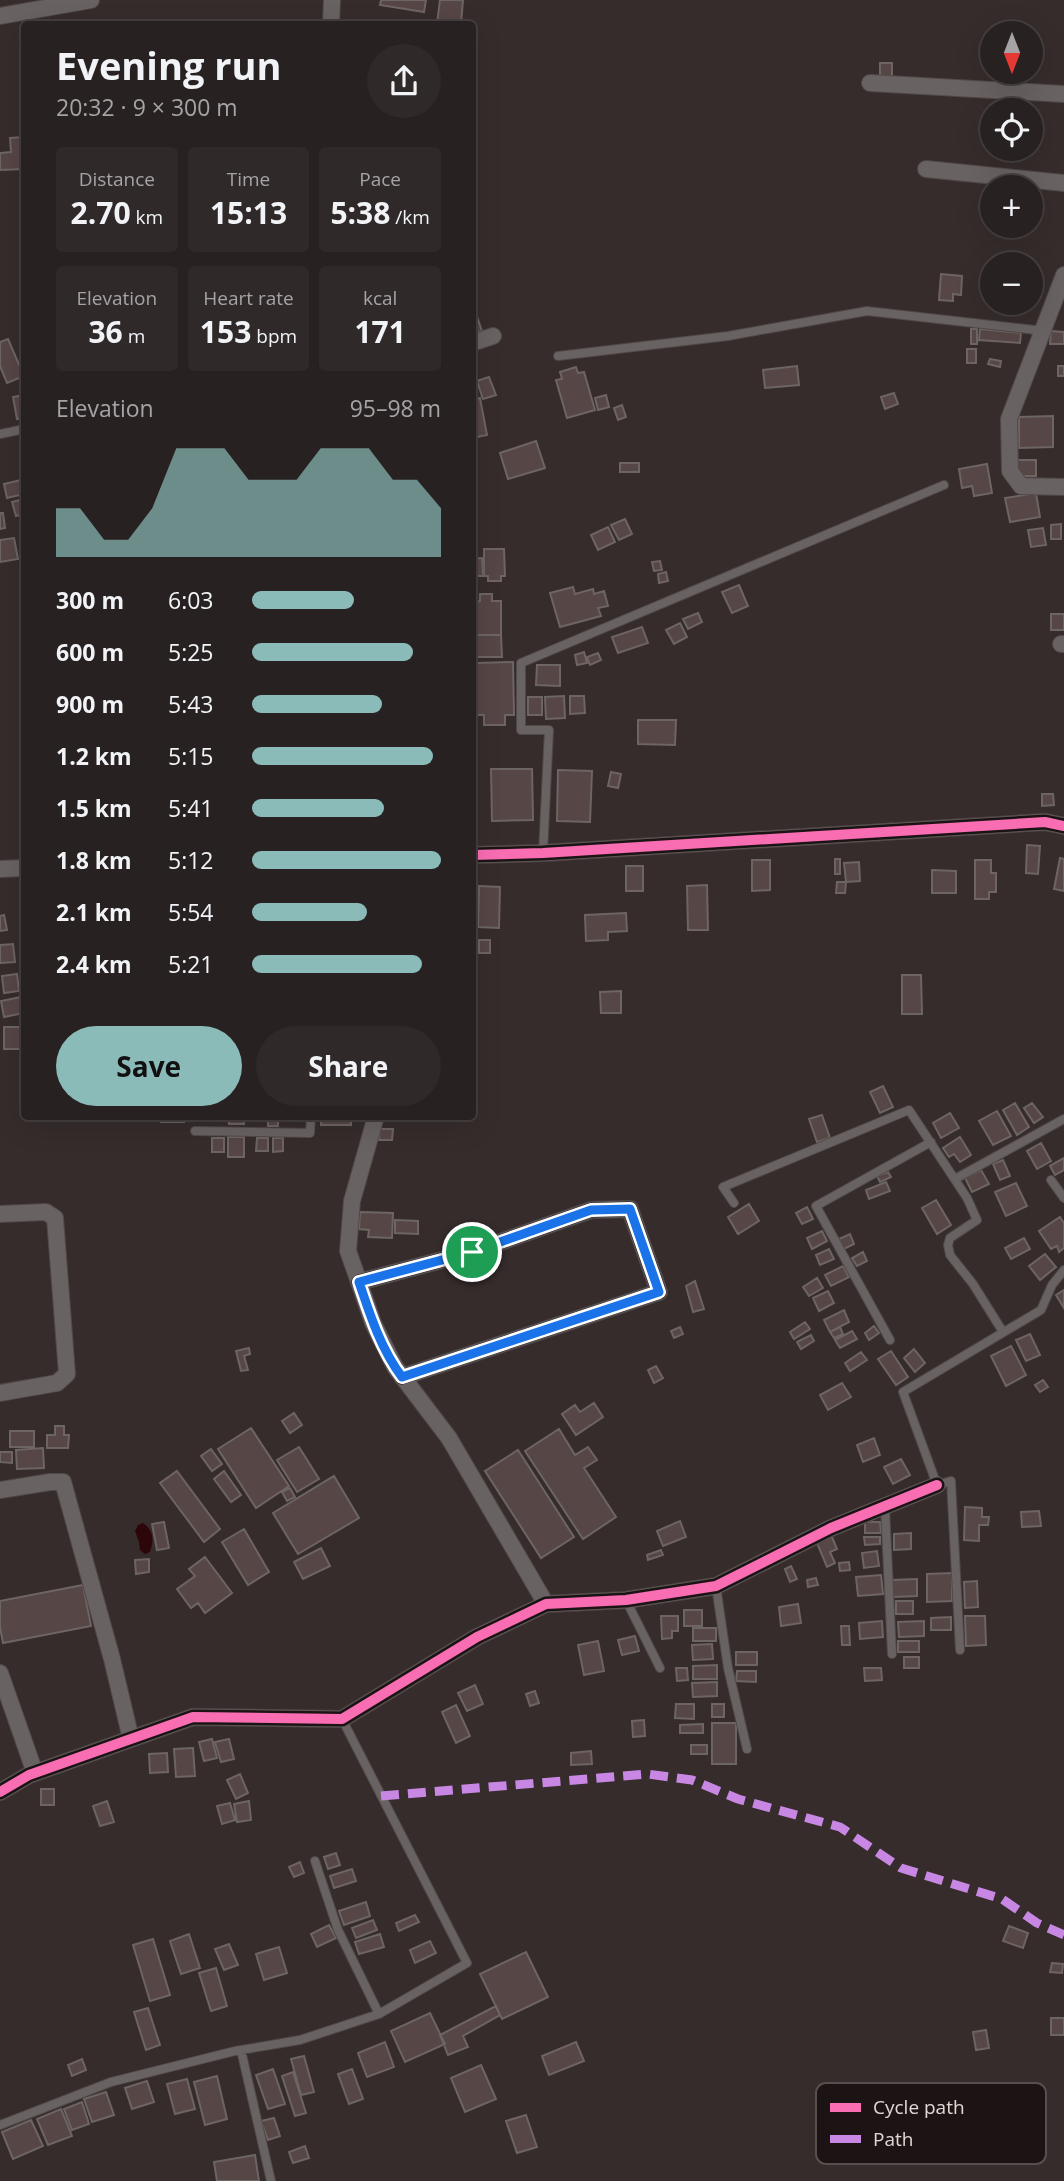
<!DOCTYPE html>
<html lang="en">
<head>
<meta charset="utf-8">
<style>
  :root { --surface:#282121; --page:#30292a; --text:#f1f3f6; --muted:#a5a3a5; --line:#443e3f; --accent:#8bbbb9 }
  body { margin:0; font-family:"Open Sans",sans-serif; background:var(--page); color:var(--text); height:100vh; display:flex; flex-direction:column; font-size:26px; white-space:nowrap }
  * { box-sizing:border-box; margin:0 }
  p { font-size:23px; color:var(--muted) }
  .icon { flex:none; width:38px; height:38px; fill:none; stroke:currentColor; stroke-width:2; stroke-linecap:round; stroke-linejoin:round }
  .map { position:relative; flex:1; overflow:hidden }
  .drawer { position:absolute; left:21px; top:21px; width:455px; height:1099px; display:flex; flex-direction:column; background:var(--surface); border-radius:7px; box-shadow:0 7px 28px #0002,0 0 0 2px var(--line) }
  .drawer>* { flex:none }
  .needle { width:46px; rotate:180deg }
  .tools { position:absolute; left:980px; top:21px; display:grid; gap:14px }
  .tools a { display:grid; place-items:center; width:63px; height:63px; border-radius:50%; background:var(--surface); box-shadow:0 7px 28px #0002,0 0 0 2px var(--line); font-size:35px }
  .pin { position:absolute; display:grid; place-items:center; width:60px; height:60px; color:#fff; margin:-30px; border:4px solid #fff; border-radius:50%; box-shadow:0 2px 7px #0007 }
  .round { display:grid; place-items:center; flex:none; width:74px; height:74px; border-radius:37px; background:var(--page) }
  .headline { display:flex; align-items:center; justify-content:space-between; height:119px; padding:0 35px }
  h1 { font-size:38px; font-weight:700; line-height:52px }
  .metrics { display:grid; grid-template-columns:repeat(3,1fr); gap:10px; height:119px; padding:7px 35px }
  .metrics div { display:grid; align-content:center; border-radius:7px; background:var(--page); text-align:center }
  .metrics b { font-size:30px; font-weight:700 }
  .metrics small { font-size:19px; font-weight:400 }
  .metrics p { font-size:19px }
  .chart { height:196px; padding:14px 35px }
  .chart p { display:flex; justify-content:space-between }
  .chart svg { width:100%; height:126px; margin-top:7px; fill:var(--accent); opacity:.7 }
  .primary-button { display:flex; gap:14px; margin-top:auto; padding:14px 35px }
  .primary-button a { flex:1; height:80px; border-radius:42px; background:var(--accent); color:#111; font-size:28px; font-weight:700; line-height:80px; text-align:center }
  .primary-button a+a { background:var(--page); color:var(--text) }
  ul { padding:0 35px; list-style:none; font-size:23px }
  li { display:grid; grid-template-columns:112px 84px 1fr; align-items:center; height:52px }
  li i { height:18px; border-radius:9px; background:var(--accent) }
  .map>svg:first-child { display:block }
  .water { fill:#2c0608 }
  .building { fill:#564645; stroke:#6d6464; stroke-width:2 }
  .lines { fill:none; stroke-linecap:round; stroke-linejoin:round }
  .service-casing { stroke:#514848; stroke-width:10 }
  .minor-casing { stroke:#514848; stroke-width:18 }
  .service { stroke:#696262; stroke-width:8 }
  .minor { stroke:#696262; stroke-width:16 }
  .quiet { stroke:#c787e3; stroke-width:9; stroke-dasharray:18 9; stroke-linecap:butt }
  .cycleway-casing { stroke:#1c1414; stroke-width:15 }
  .cycleway { stroke:#f96db3; stroke-width:10 }
  .route-casing { stroke:#fff; stroke-width:14 }
  .route { stroke:#1a73e8; stroke-width:9 }
  .key { fill:#1c1414; stroke:#574e4e; stroke-width:2 }
  .key-label { font-size:19px; fill:#e2d6d5 }
</style>
</head>
<body>
<div class="map">
<svg width="1064" height="2181" viewBox="0 0 1064 2181">
  <rect width="100%" height="100%" fill="#362c2c"/>
  <path class="water" d="M143 1523C154 1531 154 1540 150 1552L145 1554 140 1550 139 1542 135 1531 138 1525Z"/>
  <path class="building" d="M381 0H426L424 12 380 5Z
    M440 0H463L461 24H437Z
    M880 63H892V83H880Z
    M24 137V169L0 170V153L11 152 10 138Z
    M941 274 962 276 961 295 953 294V301L939 300Z
    M474 308 482 331 472 334V309Z
    M971 329H977V344H971Z
    M980 329 1021 333 1020 343 979 340Z
    M1051 331 1064 332V344H1050Z
    M8 339 24 376 7 383 0 366V342Z
    M967 349H976V363H967Z
    M990 359 1001 361 1000 367 988 364Z
    M797 366 799 385 765 388 763 370Z
    M1058 366H1064V376H1058Z
    M576 367 578 373 584 372 595 410 567 418 556 380 562 379 560 372Z
    M489 377 496 395 483 399 477 381Z
    M894 393 898 404 885 409 881 397Z
    M24 395V418L17 419 13 397Z
    M606 395 609 407 598 410 595 398Z
    M480 398 487 435 472 438V400Z
    M622 405 626 417 618 420 614 408Z
    M1053 416V447L1019 448V417Z
    M536 441 545 468 508 479 500 453Z
    M1018 460H1036V476H1018Z
    M620 463H639V472H620Z
    M987 464 992 493 974 496 972 486 962 488 959 469Z
    M21 480 24 494 7 498 4 484Z
    M1036 493 1040 517 1010 522 1005 498Z
    M24 499V514L16 516 12 502Z
    M0 513H3L5 528 0 529Z
    M625 519 632 534 619 540 611 525Z
    M1061 524V539H1051V525Z
    M608 527 615 542 598 550 591 535Z
    M1043 528 1046 545 1031 547 1028 530Z
    M14 538 18 559 0 562V540Z
    M484 549H504L505 576H501V581H488V576H484Z
    M482 558 483 576H472V559Z
    M660 561 662 570 654 571 652 562Z
    M666 572 668 581 659 583 658 574Z
    M739 585 748 606 732 613 722 592Z
    M573 587 575 594 593 589 594 594 604 591 608 606 598 608 601 616 560 627 550 593Z
    M480 594H492V601H501V635H476L475 602 480 601Z
    M698 613 702 622 688 629 683 619Z
    M1051 614H1064V630H1051Z
    M680 623 687 637 674 644 666 630Z
    M642 627 648 643 618 653 612 637Z
    M476 635H501L502 657H476Z
    M584 652 587 663 577 665 575 655Z
    M598 653 601 660 590 665 587 657Z
    M513 662 514 715H505V725H484V715H476V663Z
    M537 665H560V686L536 685Z
    M564 696 565 718 546 719 545 697Z
    M570 696H584L585 713 570 714Z
    M528 697H542V715H528Z
    M638 720H676L675 745 638 744Z
    M491 769H532L533 820 492 821Z
    M558 770 592 771 590 822 557 821Z
    M611 772 621 774 618 788 608 786Z
    M1042 794H1053L1054 805 1042 806Z
    M1027 845 1040 846 1038 874 1026 873Z
    M1060 858 1064 859V891L1054 889Z
    M835 859H840V874H835Z
    M752 860H770V890L752 891Z
    M975 860H991V873H996V892H989V899H975Z
    M859 862 860 881 846 882 844 863Z
    M626 866H643V891H626Z
    M932 870 956 871V893H932Z
    M837 882H846L845 893H836Z
    M707 885 708 930H688L687 886Z
    M479 886 500 887 499 928 478 927Z
    M626 913 627 931 608 932V940L586 941 585 915Z
    M4 915 7 930 0 931V916Z
    M479 940H490V953H479Z
    M13 944 15 962 0 963V945Z
    M17 974 19 991 4 993 2 976Z
    M902 975H921L922 1014H902Z
    M621 991V1013H601L600 992Z
    M21 997 24 1013 4 1017 1 1001Z
    M4 1027H20V1049H4Z
    M883 1086 893 1107 880 1113 870 1092Z
    M1015 1103 1029 1127 1017 1135 1003 1110Z
    M1032 1103 1043 1117 1034 1123 1024 1108Z
    M997 1111 1011 1136 993 1145 979 1121Z
    M950 1113 959 1128 941 1138 933 1123Z
    M822 1115 830 1138 817 1142 809 1119Z
    M161 1116H184V1122H161Z
    M228 1116H243L244 1124H229Z
    M268 1116H278V1126H268Z
    M321 1116H351V1125H321Z
    M380 1129H393L392 1140H379Z
    M228 1137H244V1157H228Z
    M960 1137 971 1155 960 1162 954 1154 949 1157 943 1148Z
    M212 1138H224V1152H212Z
    M257 1138H268V1151H256Z
    M273 1138H283V1151L273 1152Z
    M1041 1143 1051 1161 1037 1169 1027 1151Z
    M1064 1158V1170L1055 1175 1050 1166Z
    M1003 1160 1010 1176 1000 1180 993 1164Z
    M981 1170 989 1184 972 1192 965 1178Z
    M888 1172 891 1177 880 1182 877 1176Z
    M886 1182 890 1191 869 1199 866 1190Z
    M1016 1183 1027 1206 1006 1216 995 1192Z
    M936 1200 951 1225 937 1234 922 1208Z
    M749 1204 759 1221 738 1234 728 1217Z
    M807 1207 813 1219 802 1224 796 1213Z
    M360 1212 393 1213 392 1238 368 1237 369 1230 359 1229Z
    M1060 1217 1064 1223V1248L1059 1252 1057 1246 1051 1249 1039 1231Z
    M395 1220 418 1221V1234L395 1233Z
    M822 1231 827 1241 812 1249 807 1238Z
    M850 1234 854 1244 844 1249 839 1239Z
    M1024 1238 1030 1249 1011 1259 1005 1248Z
    M829 1249 834 1259 820 1265 816 1255Z
    M863 1252 867 1261 857 1266 852 1258Z
    M1045 1254 1056 1267 1040 1280 1029 1266Z
    M843 1266 849 1277 831 1286 825 1275Z
    M817 1278 823 1288 809 1296 803 1287Z
    M695 1281 704 1309 693 1312 686 1286Z
    M1064 1290V1308L1056 1295Z
    M828 1291 834 1303 819 1311 813 1298Z
    M844 1310 849 1322 830 1332 824 1320Z
    M805 1322 810 1329 794 1339 790 1332Z
    M874 1326 879 1333 869 1340 865 1333Z
    M680 1327 683 1334 674 1338 671 1331Z
    M840 1327 843 1334 834 1338 830 1332Z
    M852 1331 857 1339 840 1348 835 1340Z
    M1030 1334 1040 1355 1026 1361 1016 1340Z
    M811 1335 814 1341 801 1349 797 1342Z
    M1011 1346 1026 1375 1006 1386 991 1356Z
    M249 1348 250 1354 244 1356 248 1370 241 1371 236 1351Z
    M914 1349 925 1363 915 1372 904 1358Z
    M891 1351 908 1377 896 1385 878 1359Z
    M861 1352 867 1360 850 1371 845 1363Z
    M656 1366 663 1378 654 1383 648 1370Z
    M1043 1380 1048 1387 1040 1392 1035 1385Z
    M842 1383 851 1397 828 1410 820 1395Z
    M594 1403 603 1417 576 1435 562 1414 575 1405 580 1412Z
    M294 1413 302 1425 290 1433 282 1421Z
    M55 1426H64V1435H69L68 1448H47V1435H55Z
    M251 1428 289 1486 256 1508 218 1449Z
    M559 1429 575 1455 588 1447 597 1460 584 1468 616 1517 583 1539 525 1451Z
    M10 1431H34V1447H10Z
    M874 1438 880 1455 863 1462 857 1445Z
    M299 1447 319 1479 297 1492 277 1460Z
    M43 1448 44 1468 17 1469 16 1450Z
    M211 1449 222 1464 212 1471 201 1456Z
    M518 1450 574 1537 541 1558 485 1471Z
    M0 1452H12V1463L0 1462Z
    M901 1459 910 1475 893 1484 884 1467Z
    M177 1471 220 1529 204 1542 160 1483Z
    M224 1471 241 1495 231 1502 214 1479Z
    M334 1476 359 1518 298 1554 273 1513Z
    M290 1488 295 1497 287 1501 282 1492Z
    M965 1507 982 1508V1517H989L988 1525H979V1541L964 1540Z
    M1039 1511 1041 1526 1022 1527 1021 1512Z
    M680 1521 686 1537 663 1546 657 1531Z
    M164 1522 169 1548 157 1550 152 1524Z
    M865 1522H880L881 1533H865Z
    M244 1529 269 1572 248 1585 222 1542Z
    M911 1533V1549L894 1550V1534Z
    M832 1537 837 1549 830 1552 835 1563 827 1567 817 1543Z
    M864 1537H880V1544L865 1545Z
    M321 1548 330 1566 303 1579 294 1562Z
    M661 1550 663 1555 648 1560 647 1555Z
    M877 1551 879 1566 864 1568 862 1553Z
    M205 1557 232 1593 205 1613 198 1603 191 1608 177 1589 195 1576 189 1569Z
    M149 1559V1572L136 1574 135 1560Z
    M849 1562 850 1570 840 1571 839 1563Z
    M791 1566 797 1579 790 1582 785 1569Z
    M952 1573V1601L927 1602V1574Z
    M881 1575 883 1594 858 1596 856 1577Z
    M816 1578 818 1585 808 1587 807 1580Z
    M917 1579V1596L893 1597 892 1580Z
    M977 1581 978 1607 965 1608 964 1582Z
    M83 1585 91 1626 3 1643 0 1627V1601Z
    M896 1601H913V1614H896Z
    M798 1604 801 1623 781 1626 779 1607Z
    M684 1610H702V1626H684Z
    M661 1616H678V1631H672V1638L662 1639Z
    M965 1616H985L986 1645 966 1646Z
    M951 1617V1630H931V1618Z
    M882 1621 883 1637 860 1639 859 1623Z
    M924 1621V1636L899 1637 898 1622Z
    M841 1626H849L850 1645H842Z
    M693 1628H716V1641H693Z
    M635 1636 639 1651 622 1655 618 1640Z
    M598 1641 604 1671 584 1675 578 1645Z
    M898 1641H919V1652H898Z
    M712 1644 713 1659 693 1660 692 1645Z
    M736 1652H757V1665H736Z
    M904 1657H919V1668H904Z
    M717 1665V1679H693V1666Z
    M676 1668H687L688 1680 677 1681Z
    M864 1668H881L882 1680 865 1681Z
    M737 1671H756V1682L736 1681Z
    M717 1682V1696L693 1697 692 1683Z
    M475 1685 483 1704 467 1711 458 1693Z
    M535 1691 539 1703 530 1706 526 1694Z
    M676 1704H694V1719L675 1718Z
    M712 1704H724V1717H712Z
    M456 1705 470 1736 456 1743 442 1712Z
    M644 1720 645 1736 633 1737 632 1721Z
    M712 1723H736V1764H712Z
    M703 1724V1733H680V1725Z
    M212 1739 217 1758 204 1761 199 1742Z
    M229 1739 234 1759 221 1762 215 1742Z
    M691 1745H707V1754H691Z
    M193 1748 195 1776 176 1777 174 1749Z
    M591 1751 592 1764 571 1765V1753Z
    M167 1753 168 1772 150 1773 149 1754Z
    M240 1774 248 1793 236 1799 227 1780Z
    M41 1789H54V1805H41Z
    M107 1801 114 1822 100 1826 93 1806Z
    M249 1801 251 1820 237 1822 234 1804Z
    M230 1803 235 1820 222 1824 217 1806Z
    M336 1853 340 1865 328 1869 324 1857Z
    M300 1862 304 1873 294 1877 289 1867Z
    M352 1869 356 1881 334 1888 330 1876Z
    M366 1902 370 1916 344 1925 339 1911Z
    M415 1915 419 1922 399 1931 396 1923Z
    M373 1920 377 1930 356 1938 352 1928Z
    M329 1925 336 1938 317 1947 311 1934Z
    M1009 1926 1028 1933 1023 1948 1003 1941Z
    M189 1934 200 1968 181 1974 170 1941Z
    M380 1934 384 1947 359 1954 355 1942Z
    M153 1939 170 1995 150 2001 133 1945Z
    M430 1941 436 1953 415 1963 410 1950Z
    M229 1944 238 1965 224 1970 215 1949Z
    M279 1947 287 1973 264 1980 256 1954Z
    M526 1952 548 1997 502 2019 480 1974Z
    M1052 1963 1063 1964 1062 1973 1050 1972Z
    M216 1968 227 2006 211 2011 199 1973Z
    M496 2006 500 2015 463 2036 468 2047 448 2055 440 2035Z
    M148 2008 160 2045 146 2050 134 2012Z
    M430 2013 445 2044 405 2062 391 2031Z
    M1051 2018H1064V2035H1051Z
    M986 2030 989 2048 976 2050 973 2032Z
    M385 2042 394 2067 367 2077 358 2053Z
    M576 2042 584 2061 549 2075 542 2056Z
    M304 2056 314 2092 301 2095 291 2059Z
    M82 2059 86 2070 72 2076 68 2065Z
    M481 2065 496 2099 465 2112 451 2078Z
    M273 2069 285 2104 268 2109 256 2075Z
    M352 2069 363 2099 349 2104 338 2074Z
    M293 2072 306 2113 295 2116 282 2076Z
    M217 2076 227 2119 205 2125 194 2082Z
    M187 2079 195 2109 175 2114 167 2084Z
    M147 2081 154 2102 132 2109 125 2088Z
    M106 2092 114 2115 92 2122 84 2099Z
    M82 2102 89 2124 72 2130 64 2109Z
    M61 2109 72 2136 48 2145 37 2119Z
    M526 2115 537 2147 517 2153 506 2121Z
    M274 2118 280 2136 268 2140 261 2121Z
    M31 2120 43 2146 13 2159 2 2132Z
    M305 2146 309 2158 293 2163 289 2152Z
    M255 2155 259 2181H217L214 2162Z"/>
  <g class="lines">
    <defs>
      <path id="service" d="M558 356 728 336 867 311 1044 331
        M0 434 24 429
        M543 853 549 730H521V663L944 485
        M195 1131 310 1133 311 1116
        M955 1179 1064 1119
        M1051 1180 1064 1198
        M734 1203 723 1187 909 1110 967 1198 977 1220 950 1238 948 1245 950 1255 973 1284 1003 1332
        M890 1340 816 1206 931 1142
        M885 1507 892 1654
        M716 1586 728 1668 747 1749
        M626 1600 660 1668
        M960 1650 951 1481 937 1485 903 1392 1041 1310 1052 1285 1064 1270
        M315 1861 338 1930 379 2014
        M241 2050 271 2181
        M0 2125 111 2082 235 2051 300 2040 379 2014 467 1963 342 1719"/>
      <path id="minor" d="M0 16 91 0
        M331 24 332 0
        M870 83 1064 94
        M926 169 1064 183
        M1064 275 1009 419 1010 471 1021 486 1064 487
        M472 343 493 336
        M1061 644H1064
        M472 855 543 853 1045 822 1064 826
        M0 869 24 868
        M376 1116 352 1201 348 1251 359 1282 373 1323 395 1367 449 1438 546 1604
        M0 1214 46 1212 55 1218 67 1374 57 1383 0 1393
        M359 1282 472 1252 591 1210 630 1209 659 1292 402 1377
        M0 1490 50 1482H63L112 1659 131 1739
        M0 1673 35 1773
        M0 1792 29 1775 193 1717 342 1719 477 1637 546 1604 626 1600 716 1586 831 1528 937 1485"/>
    </defs>
    <use href="#service" class="service-casing"/>
    <use href="#minor" class="minor-casing"/>
    <use href="#service" class="service"/>
    <use href="#minor" class="minor"/>
    <path class="quiet" d="M381 1796 647 1774 692 1780 738 1799 840 1827 901 1868 1002 1899 1037 1923 1064 1935"/>
    <defs>
      <path id="cycleway" d="M472 855 543 853 1045 822 1064 826
        M359 1282 472 1252 591 1210 630 1209 659 1292 402 1377
        M0 1792 29 1775 193 1717 342 1719 477 1637 546 1604 626 1600 716 1586 831 1528 937 1485"/>
    </defs>
    <use href="#cycleway" class="cycleway-casing"/>
    <use href="#cycleway" class="cycleway"/>
  </g>
  <g class="lines">
    <defs>
      <path id="route" d="M630 1209 659 1292 402 1377C381 1349 370 1315 359 1282L472 1252 591 1210Z"/>
    </defs>
    <use href="#route" class="route-casing"/>
    <use href="#route" class="route"/>
  </g>
  <rect x="816" y="2083" width="230" height="81" rx="10" class="key"/>
  <rect x="830" y="2103" width="31" height="9" fill="#f96db3"/>
  <rect x="830" y="2135" width="31" height="8" fill="#c787e3"/>
  <g class="key-label">
    <text x="873" y="2114">Cycle path</text>
    <text x="873" y="2146">Path</text>
  </g>
</svg>
<div class="tools">
<a><svg class="needle" viewBox="-14 -14 28 28"><path d="M0-13l5 13h-10z" fill="#e53935"/><path d="M0 13l5-13h-10z" fill="#a5a3a5"/></svg></a>
<a><svg class="icon" aria-label="locate" viewBox="0 0 24 24"><circle cx="12" cy="12" r="6"/><path d="M12 2v4M12 18v4M2 12h4M18 12h4"/></svg></a>
<a>+</a>
<a>−</a>
</div>
<div class="pin" style="left:472px;top:1252px;background:#1e9e55"><svg class="icon" aria-label="arrive" viewBox="0 0 24 24"><path d="M6 21V4h12l-3 4 3 4H6"/></svg></div>
<section class="drawer">
<div class="headline"><div><h1>Evening run</h1><p>20:32 · 9 × 300 m</p></div><a class="round"><svg class="icon" aria-label="share" viewBox="0 0 24 24"><path d="M12 15V3M7 8l5-5 5 5M5 13v7h14v-7"/></svg></a></div>
<div class="metrics">
<div><p>Distance</p><b>2.70<small> km</small></b></div>
<div><p>Time</p><b>15:13</b></div>
<div><p>Pace</p><b>5:38<small> /km</small></b></div>
</div>
<div class="metrics">
<div><p>Elevation</p><b>36<small> m</small></b></div>
<div><p>Heart rate</p><b>153<small> bpm</small></b></div>
<div><p>kcal</p><b>171</b></div>
</div>
<div class="chart"><p><span>Elevation</span>95–98 m</p>
<svg viewBox="0 0 160 44" preserveAspectRatio="none"><path d="M0 44V27L10 27L20 38L30 38L40 27L50 6L60 6L70 6L80 17L90 17L100 17L110 6L120 6L130 6L140 17L150 17L160 27V44z"/></svg>
</div>
<ul>
<li><b>300 m</b>6:03<i style="width:54%"></i></li>
<li><b>600 m</b>5:25<i style="width:85%"></i></li>
<li><b>900 m</b>5:43<i style="width:69%"></i></li>
<li><b>1.2 km</b>5:15<i style="width:96%"></i></li>
<li><b>1.5 km</b>5:41<i style="width:70%"></i></li>
<li><b>1.8 km</b>5:12<i style="width:100%"></i></li>
<li><b>2.1 km</b>5:54<i style="width:61%"></i></li>
<li><b>2.4 km</b>5:21<i style="width:90%"></i></li>
</ul>
<div class="primary-button"><a>Save</a><a>Share</a></div>
</section>
</div>
</body>
</html>
